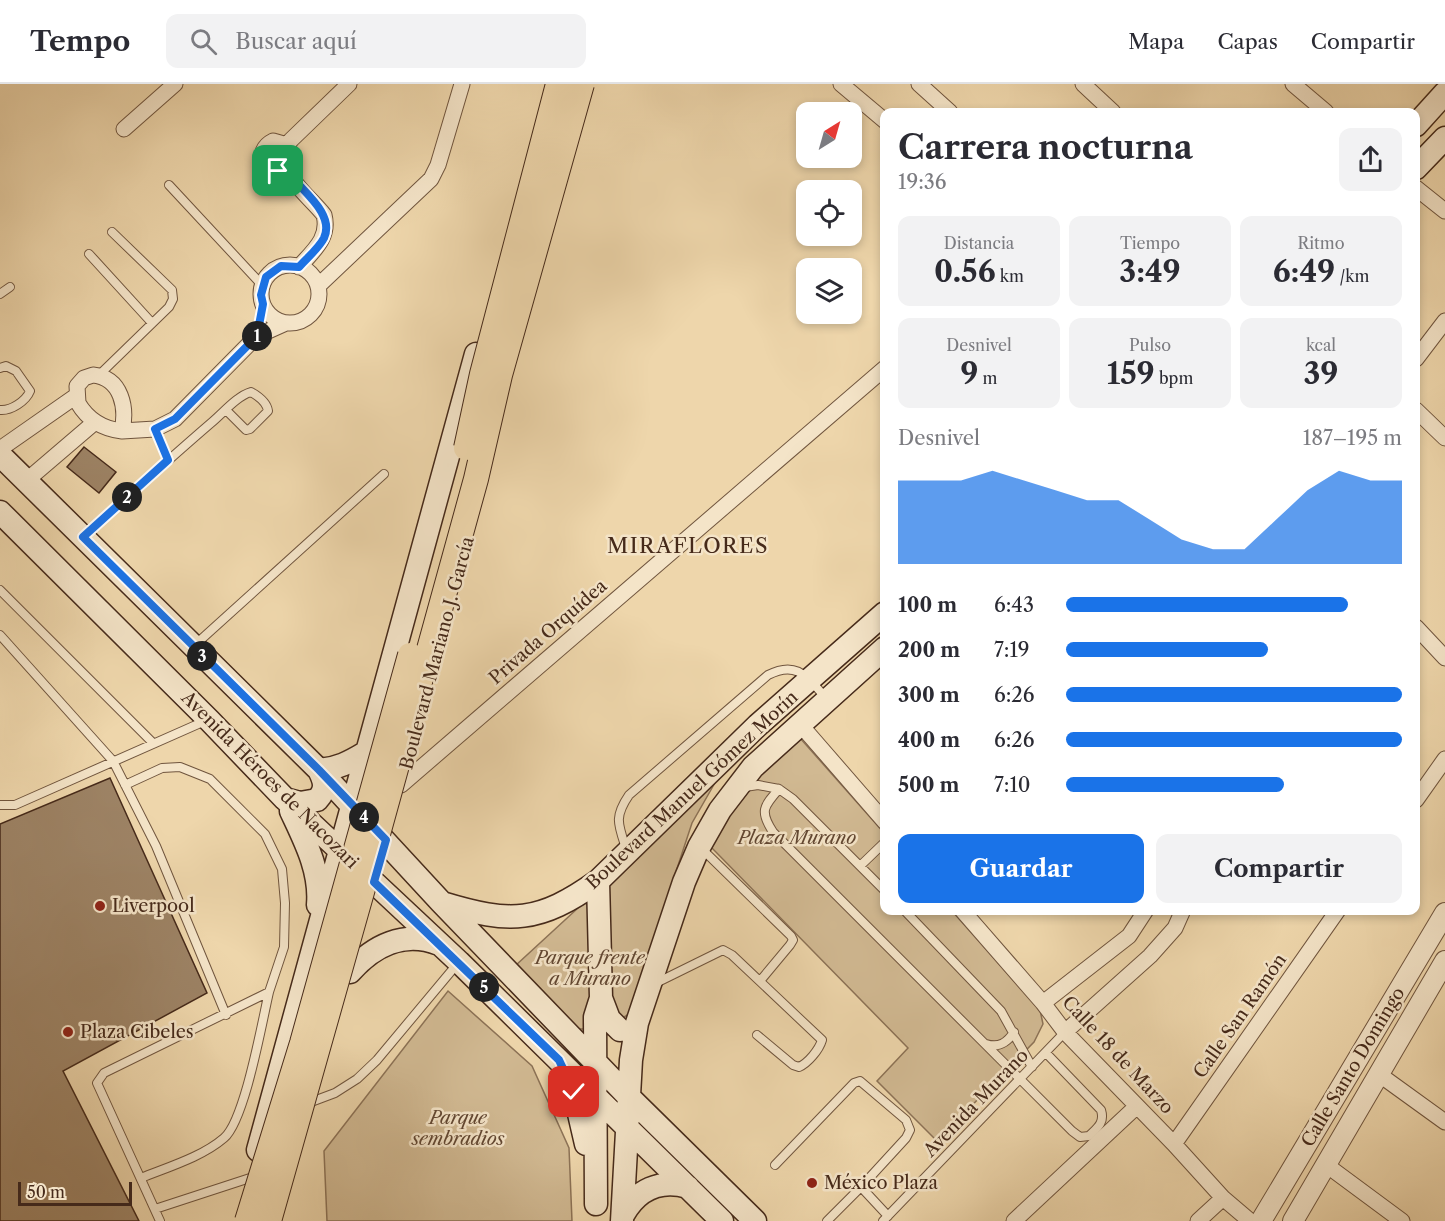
<!DOCTYPE html>
<html lang="es">
<head>
<meta charset="utf-8">
<style>
  :root { --surface:#fff; --page:#f2f2f3; --text:#2b2b33; --muted:#7c7c81; --line:#e1e1e2; --accent:#1a73e8 }
  body { margin:0; font-family:"Libre Caslon Text",serif; background:var(--page); color:var(--text); height:100vh; display:flex; flex-direction:column; font-size:22px; white-space:nowrap }
  * { box-sizing:border-box; margin:0 }
  p { font-size:20px; color:var(--muted) }
  .icon { flex:none; width:33px; height:33px; fill:none; stroke:currentColor; stroke-width:2; stroke-linecap:round; stroke-linejoin:round }
  .map { position:relative; flex:1; overflow:hidden }
  .panel { position:absolute; left:880px; top:24px; width:540px; height:807px; display:flex; flex-direction:column; background:var(--surface); border-radius:12px; box-shadow:0 3px 9px #0003 }
  .panel>* { flex:none }
  .needle { width:39px; rotate:37deg }
  .buttons { position:absolute; left:796px; top:18px; display:grid; gap:12px }
  .buttons a { display:grid; place-items:center; width:66px; height:66px; border-radius:12px; background:var(--surface); box-shadow:0 3px 9px #0003; font-size:30px }
  .scale { position:absolute; left:18px; bottom:15px; width:114px; box-sizing:border-box; padding-left:6px; border:3px solid #462a1a; border-top:0; font-size:16px; line-height:21px; white-space:nowrap; color:#462a1a; -webkit-text-stroke:4px #f4e4c8; paint-order:stroke }
  .pin { position:absolute; display:grid; place-items:center; width:51px; height:51px; color:#fff; margin:-26px; border-radius:12px; box-shadow:0 3px 9px #0006 }
  .km { position:absolute; width:30px; height:30px; margin:-15px; border-radius:50%; background:#222; color:#fff; font-size:16px; line-height:30px; text-align:center }
  .round { display:grid; place-items:center; flex:none; width:63px; height:63px; border-radius:12px; background:var(--page) }
  .summary { display:flex; align-items:center; justify-content:space-between; height:102px; padding:0 18px }
  h1 { font-size:33px; font-weight:800; line-height:45px }
  .metrics { display:grid; grid-template-columns:repeat(3,1fr); gap:9px; height:102px; padding:6px 18px }
  .metrics div { display:grid; align-content:center; border-radius:12px; background:var(--page); text-align:center }
  .metrics b { font-size:30px; font-weight:800 }
  .metrics small { font-size:16px; font-weight:400 }
  .metrics p { font-size:16px }
  .chart { height:168px; padding:12px 18px }
  .chart p { display:flex; justify-content:space-between }
  .chart svg { width:100%; height:108px; margin-top:6px; fill:var(--accent); opacity:.7 }
  .button { display:flex; gap:12px; margin-top:auto; padding:12px 18px }
  .button a { flex:1; height:69px; border-radius:12px; background:var(--accent); color:#fff; font-size:24px; font-weight:800; line-height:69px; text-align:center }
  .button a+a { background:var(--page); color:var(--text) }
  ul { padding:0 18px; list-style:none; font-size:20px }
  li { display:grid; grid-template-columns:96px 72px 1fr; align-items:center; height:45px }
  li i { height:15px; border-radius:8px; background:var(--accent) }
  header { display:flex; align-items:center; gap:36px; box-sizing:border-box; height:84px; padding:0 30px; background:var(--surface); border-bottom:2px solid var(--line) }
  header strong { font-size:28px }
  nav { display:flex; gap:33px; margin-inline-start:auto; font-size:21px }
  .search { width:420px; height:54px; background:var(--page); display:flex; align-items:center; gap:15px; box-sizing:border-box; padding:0 21px; border-radius:12px; color:var(--muted); font-size:22px }
  .map>svg:first-child { display:block }
  .green { fill:#d1b992; stroke:#8c7256; stroke-width:1.5 }
  .building { fill:#9d8365; stroke:#462a1a; stroke-width:1.5 }
  .lines { fill:none; stroke-linecap:round; stroke-linejoin:round }
  .service-casing { stroke:#70553e; stroke-width:10 }
  .minor-casing { stroke:#70553e; stroke-width:17 }
  .tertiary-casing { stroke:#70553e; stroke-width:22 }
  .secondary-casing { stroke:#462a1a; stroke-width:25 }
  .service { stroke:#f4e4c8; stroke-width:8 }
  .minor { stroke:#f4e4c8; stroke-width:15 }
  .tertiary { stroke:#f4e4c8; stroke-width:20 }
  .secondary { stroke:#f4e4c8; stroke-width:22 }
  .primary-bridge-casing { stroke:#462a1a; stroke-width:26; stroke-linecap:butt }
  .primary-bridge { stroke:#eed6ab; stroke-width:24 }
  .route-casing { stroke:#fff; stroke-width:12 }
  .route { stroke:#1a73e8; stroke-width:8 }
  .poi-dot { fill:#8f2418; stroke:#f4e4c8; stroke-width:2 }
  .labels { text-anchor:middle; dominant-baseline:central; stroke-width:5; stroke-linejoin:round; paint-order:stroke }
  .street-label { font-size:18px; fill:#462a1a; stroke:#f4e4c8 }
  .park-label { font-size:18px; font-style:italic; fill:#624732; stroke:#f4e4c8 }
  .poi-label { font-size:18px; fill:#462a1a; stroke:#f4e4c8; text-anchor:start }
  .quarter-label { font-size:21px; letter-spacing:1.5px; fill:#462a1a; stroke:#f4e4c8 }
</style>
</head>
<body>
<header>
<strong>Tempo</strong>
<div class="search"><svg class="icon" aria-label="search" viewBox="0 0 24 24"><circle cx="10" cy="10" r="6"/><path d="M15 15l6 6"/></svg>Buscar aquí</div>
<nav><a>Mapa</a><a>Capas</a><a>Compartir</a></nav>
</header>
<div class="map">
<svg width="1445" height="1137" viewBox="0 0 1445 1137">
  <rect width="100%" height="100%" fill="#eed6ab"/>
  <filter id="stains"><feTurbulence type="fractalNoise" baseFrequency=".00333" numOctaves="4"/><feColorMatrix values="0 0 0 0 .2 0 0 0 0 .09 0 0 0 0 .02 0 0 0 .5 -.17"/></filter>
  <radialGradient id="worn" r=".72"><stop offset=".6" stop-color="#630" stop-opacity="0"/><stop offset="1" stop-color="#630" stop-opacity=".3"/></radialGradient>
  <path class="green" d="M800 654 885 750V826L952 827 1040 926 1043 940 1034 958 937 1057 877 997 908 964 710 762 755 692Z
    M716 697 692 739 629 930 605 945H573L515 882Z
    M448 907 532 982 569 1064 572 1137H327L324 1067Z"/>
  <path class="building" d="M84 363 116 388 99 409 67 383Z
    M110 694 207 909 63 987 139 1137H0V740Z"/>
  <g class="lines">
    <defs>
      <path id="service" d="M169 101 262 201
        M89 170 152 239
        M0 210 10 203
        M0 284 6 282 16 287 30 307C26 317 11 327 0 326
        M98 292 169 223 173 215 172 206 112 148
        M155 345 168 376
        M84 452C126 414 168 376 211 339 223 329 237 312 251 308 258 312 267 319 268 327L250 345 246 346 226 326
        M0 506 153 659
        M0 551 113 677 156 762 226 931
        M196 560 384 390
        M125 701 162 684 180 683 210 695 265 750 282 785 285 819 284 863 269 908
        M745 703 758 701 779 705
        M0 721H15L205 637
        M626 764C618 740 614 733 629 711L768 591C797 576 807 593 826 614
        M702 765 791 852 793 856 790 861 760 897
        M860 782 885 758
        M885 807 793 715 779 705C764 722 759 727 773 748L1072 1047 1080 1053 1089 1052C1097 1044 1105 1039 1101 1026L1046 969
        M904 826 1001 927 1032 983
        M656 899 723 866 732 871 822 956C819 966 808 979 799 983L793 981 757 951
        M986 960C999 964 1007 959 1014 948
        M311 1018 335 1009 357 995 377 976 458 879
        M775 1081 854 999 860 997 906 1036 910 1046 906 1054 861 1103 888 1132
        M141 1094C168 1083 202 1073 224 1054 245 1036 262 938 269 908L104 989 97 999 160 1137
        M155 1125 250 1094H257
        M827 1137 861 1103
        M883 1137 1065 948"/>
      <path id="minor" d="M841 0 885 37
        M919 0 950 28
        M1083 0 1113 28
        M1293 0 1326 28
        M124 45 175 0
        M285 84C264 92 253 67 273 57L287 61
        M1416 104 1445 127
        M261 210a29 29 0 1 1 58 0a29 29 0 1 1-58 0Z
        M299 183C313 167 330 154 324 131 308 110 269 85 291 56L349 0
        M318 202 431 95 438 81 462 0
        M1416 275 1445 237
        M93 291C122 294 127 324 122 347 103 345 88 336 78 319L77 302 84 294Z
        M1416 326 1445 354
        M122 347 155 345 175 335 257 252 286 239
        M0 365 76 312
        M26 397 95 338
        M1416 543 1445 574
        M799 639 885 738
        M401 701 885 284
        M1416 716 1445 675
        M962 826 1043 919 1065 948 1174 1060 1223 1114 1250 1137
        M1043 919 1129 852 1146 826
        M1065 948 1150 872 1175 844 1183 826
        M1380 991 1445 1038
        M1174 1060 1338 826
        M1325 1080 1402 1137
        M1014 1137 1137 1022
        M1198 1137 1223 1114"/>
      <path id="tertiary" d="M1261 1137 1445 829
        M1293 1137 1445 877"/>
      <path id="secondary" d="M1416 41 1445 9
        M1416 84 1445 54
        M0 371 319 686 441 818 629 1013 755 1137
        M0 428 209 636 285 715 459 878 722 1137
        M285 715 300 719 317 716C327 705 325 698 319 686 337 685 350 678 365 669
        M291 727C305 757 321 787 318 821
        M598 797 601 914 609 935 620 946
        M442 819C511 840 539 839 598 797L758 641 885 529
        M350 888C373 862 404 846 439 860
        M564 986 574 1008 586 1060
        M258 1066 476 270
        M596 1120 595 933 601 914
        M623 1131C637 1106 660 1095 688 1103
        M622 1137 631 976 637 939 684 798 699 763 720 726 753 683 885 564"/>
    </defs>
    <use href="#service" class="service-casing"/>
    <use href="#minor" class="minor-casing"/>
    <use href="#tertiary" class="tertiary-casing"/>
    <use href="#secondary" class="secondary-casing"/>
    <use href="#service" class="service"/>
    <use href="#minor" class="minor"/>
    <use href="#tertiary" class="tertiary"/>
    <use href="#secondary" class="secondary"/>
    <defs>
      <path id="primary-bridge" d="M466 364 482 290 558 0
        M247 1137 302 959 410 571
        M269 1137 362 808 476 395 500 291 582 0"/>
    </defs>
    <use href="#primary-bridge" class="primary-bridge-casing"/>
    <use href="#primary-bridge" class="primary-bridge"/>
  </g>
  <g class="lines">
    <defs>
      <path id="route" d="M278 87 285 84C297 104 336 128 324 154 319 164 307 174 299 183L281 182 266 193 261 211 263 220 257 252 175 335 155 345 168 376 83 453 319 686 386 756 374 798 559 976 574 1008"/>
    </defs>
    <use href="#route" class="route-casing"/>
    <use href="#route" class="route"/>
  </g>
  <g class="poi-dot">
    <circle cx="100" cy="822" r="6"/>
    <circle cx="68" cy="948" r="6"/>
    <circle cx="812" cy="1099" r="6"/>
  </g>
  <g class="labels">
    <g class="street-label">
      <text transform="translate(548 548) rotate(-41)">Privada Orquídea</text>
      <text transform="translate(437 569) rotate(-75)">Boulevard Mariano J. García</text>
      <text transform="translate(270 696) rotate(45)">Avenida Héroes de Nacozari</text>
      <text transform="translate(692 706) rotate(-43)">Boulevard Manuel Gómez Morín</text>
      <text transform="translate(1240 932) rotate(-55)">Calle San Ramón</text>
      <text transform="translate(1118 971) rotate(47)">Calle 18 de Marzo</text>
      <text transform="translate(1353 983) rotate(-59)">Calle Santo Domingo</text>
      <text transform="translate(976 1019) rotate(-46)">Avenida Murano</text>
    </g>
    <g class="park-label">
      <text x="797" y="754">Plaza Murano</text>
      <text x="590" y="874">Parque frente<tspan x="590" dy="21">a Murano</tspan></text>
      <text x="458" y="1034">Parque<tspan x="458" dy="21">sembradios</tspan></text>
    </g>
    <g class="poi-label">
      <text x="112" y="822">Liverpool</text>
      <text x="80" y="948">Plaza Cibeles</text>
      <text x="824" y="1099">México Plaza</text>
    </g>
    <g class="quarter-label">
      <text x="688" y="461">MIRAFLORES</text>
    </g>
  </g>
  <rect width="100%" height="100%" filter="url(#stains)"/>
  <rect width="100%" height="100%" fill="url(#worn)"/>
</svg>
<div class="buttons">
<a><svg class="needle" viewBox="-14 -14 28 28"><path d="M0-13l5 13h-10z" fill="#e53935"/><path d="M0 13l5-13h-10z" fill="#7c7c81"/></svg></a>
<a><svg class="icon" aria-label="locate" viewBox="0 0 24 24"><circle cx="12" cy="12" r="6"/><path d="M12 2v4M12 18v4M2 12h4M18 12h4"/></svg></a>
<a><svg class="icon" aria-label="layers" viewBox="0 0 24 24"><path d="M12 4l9 5-9 5-9-5zM3 14l9 5 9-5"/></svg></a>
</div>
<div class="scale">50 m</div>
<div class="pin" style="left:278px;top:87px;background:#1e9e55"><svg class="icon" aria-label="arrive" viewBox="0 0 24 24"><path d="M6 21V4h12l-3 4 3 4H6"/></svg></div>
<div class="pin" style="left:574px;top:1008px;background:#d93025"><svg class="icon" aria-label="check" viewBox="0 0 24 24"><path d="M5 12l5 5 9-10"/></svg></div>
<b class="km" style="left:257px;top:252px">1</b>
<b class="km" style="left:127px;top:413px">2</b>
<b class="km" style="left:202px;top:572px">3</b>
<b class="km" style="left:364px;top:733px">4</b>
<b class="km" style="left:484px;top:903px">5</b>
<section class="panel">
<div class="summary"><div><h1>Carrera nocturna</h1><p>19:36</p></div><a class="round"><svg class="icon" aria-label="share" viewBox="0 0 24 24"><path d="M12 15V3M7 8l5-5 5 5M5 13v7h14v-7"/></svg></a></div>
<div class="metrics">
<div><p>Distancia</p><b>0.56<small> km</small></b></div>
<div><p>Tiempo</p><b>3:49</b></div>
<div><p>Ritmo</p><b>6:49<small> /km</small></b></div>
</div>
<div class="metrics">
<div><p>Desnivel</p><b>9<small> m</small></b></div>
<div><p>Pulso</p><b>159<small> bpm</small></b></div>
<div><p>kcal</p><b>39</b></div>
</div>
<div class="chart"><p><span>Desnivel</span>187–195 m</p>
<svg viewBox="0 0 160 44" preserveAspectRatio="none"><path d="M0 44V10L10 10L20 10L30 6L40 10L50 14L60 18L70 18L80 26L90 34L100 38L110 38L120 26L130 14L140 6L150 10L160 10V44z"/></svg>
</div>
<ul>
<li><b>100 m</b>6:43<i style="width:84%"></i></li>
<li><b>200 m</b>7:19<i style="width:60%"></i></li>
<li><b>300 m</b>6:26<i style="width:100%"></i></li>
<li><b>400 m</b>6:26<i style="width:100%"></i></li>
<li><b>500 m</b>7:10<i style="width:65%"></i></li>
</ul>
<div class="button"><a>Guardar</a><a>Compartir</a></div>
</section>
</div>
</body>
</html>
